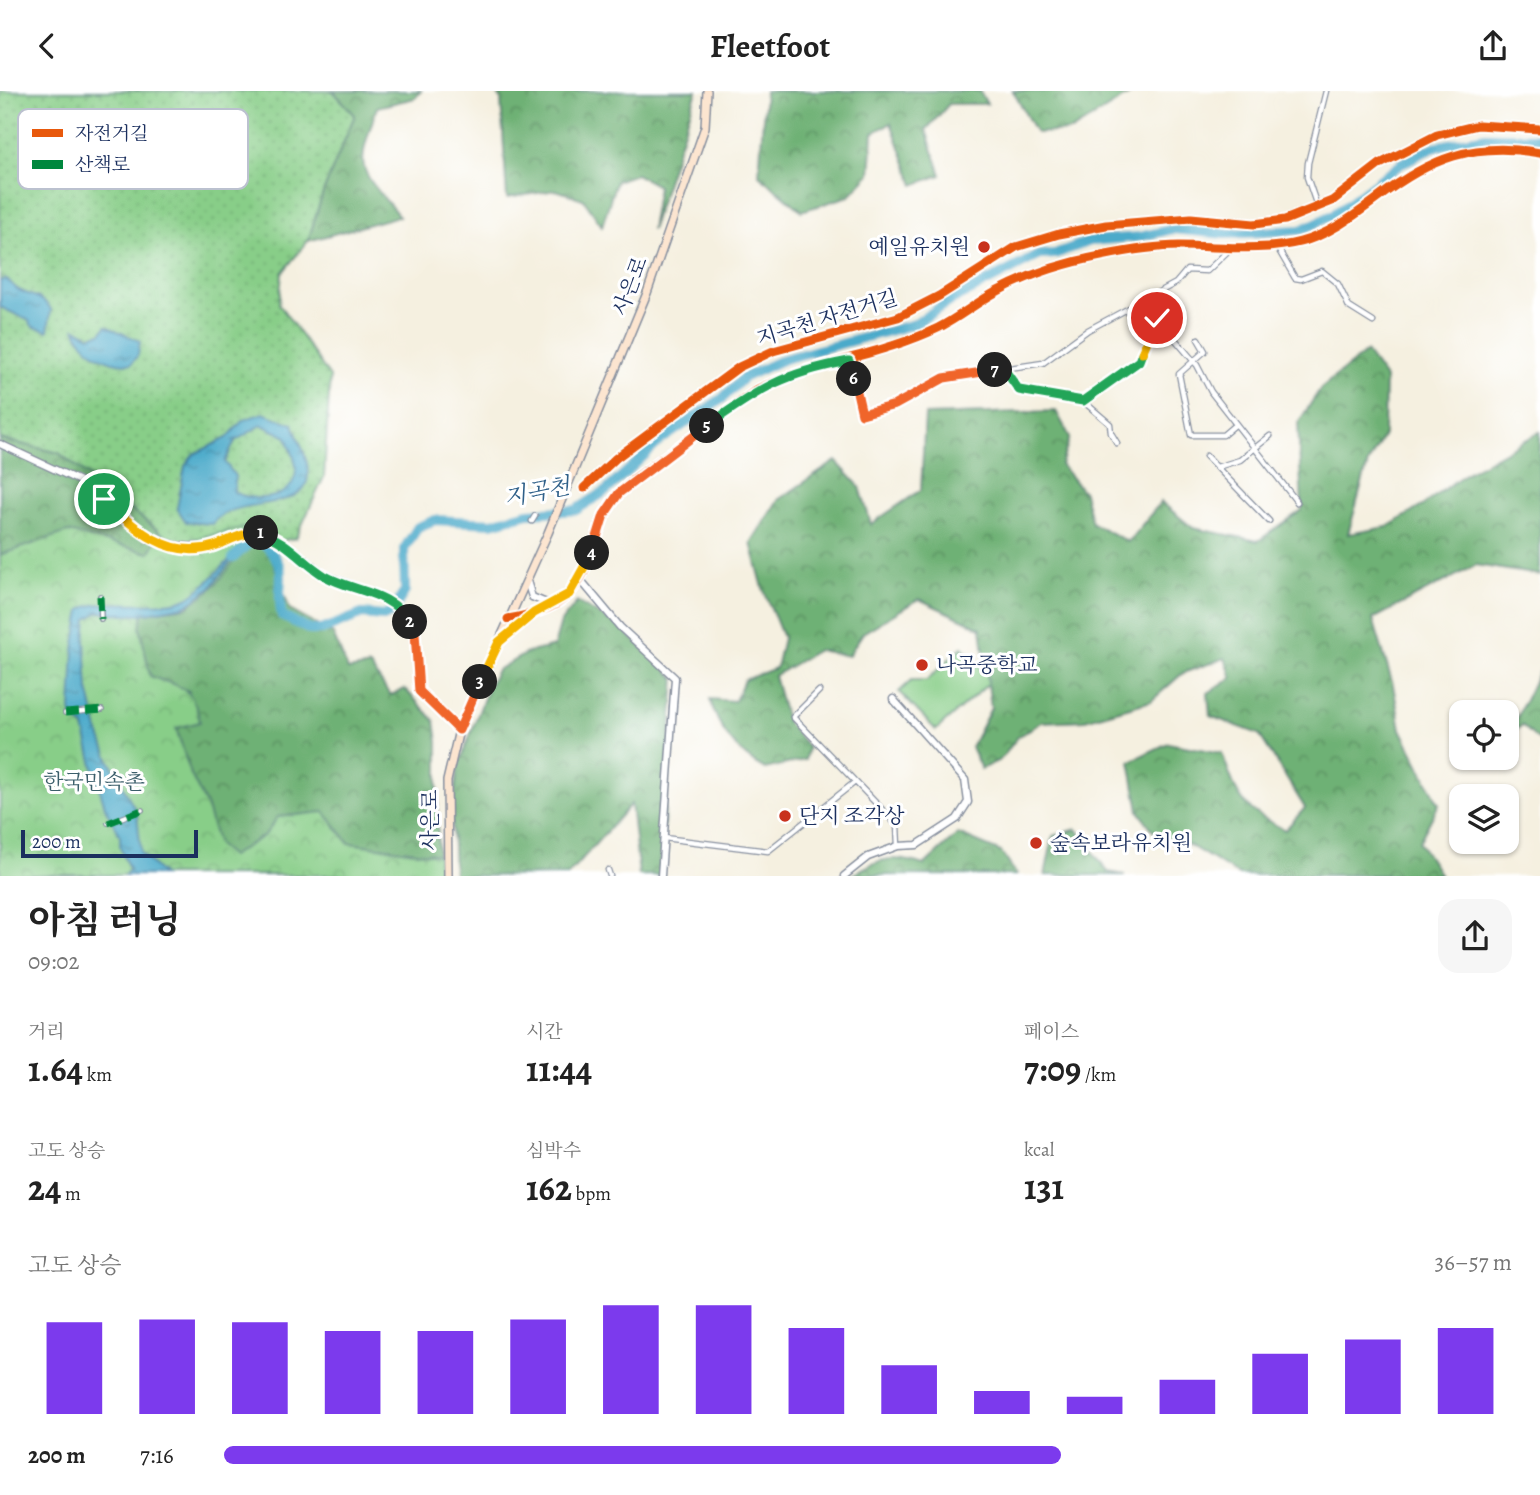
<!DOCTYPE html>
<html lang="ko">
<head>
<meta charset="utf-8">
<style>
  :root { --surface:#fff; --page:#f6f6f6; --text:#222; --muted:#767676; --accent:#7c3aed }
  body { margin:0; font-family:Alegreya,"Noto Serif KR",serif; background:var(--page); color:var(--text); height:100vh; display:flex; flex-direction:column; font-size:26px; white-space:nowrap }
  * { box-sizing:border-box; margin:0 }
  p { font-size:23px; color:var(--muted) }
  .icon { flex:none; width:38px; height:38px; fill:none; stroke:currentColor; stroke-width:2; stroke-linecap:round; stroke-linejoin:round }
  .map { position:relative; height:785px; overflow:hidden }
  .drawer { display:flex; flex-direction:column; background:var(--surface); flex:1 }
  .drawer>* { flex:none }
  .buttons { position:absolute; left:1449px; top:609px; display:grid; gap:14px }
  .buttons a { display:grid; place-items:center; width:70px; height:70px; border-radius:14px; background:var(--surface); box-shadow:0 2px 5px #0004; font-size:35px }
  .scale { position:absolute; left:21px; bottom:18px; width:177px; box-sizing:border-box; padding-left:7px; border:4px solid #1b2f5e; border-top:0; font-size:19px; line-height:24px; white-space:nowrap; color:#1b2f5e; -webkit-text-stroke:5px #fff; paint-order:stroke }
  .pin { position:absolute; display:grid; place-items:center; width:60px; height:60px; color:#fff; margin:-30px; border:4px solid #fff; border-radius:50%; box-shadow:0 2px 7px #0007 }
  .km { position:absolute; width:35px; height:35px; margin:-18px; border-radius:50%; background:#222; color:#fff; font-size:19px; line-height:35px; text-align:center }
  .round { display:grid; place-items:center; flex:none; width:74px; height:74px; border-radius:21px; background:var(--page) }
  .overview { display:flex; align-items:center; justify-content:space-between; height:119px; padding:0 28px }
  h1 { font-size:38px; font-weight:700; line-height:52px }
  .figures { display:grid; grid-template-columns:repeat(3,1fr); gap:10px; height:119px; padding:7px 28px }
  .figures div { display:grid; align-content:center }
  .figures b { font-size:35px; font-weight:700 }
  .figures small { font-size:19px; font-weight:400 }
  .figures p { font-size:19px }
  .chart { height:196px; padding:14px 28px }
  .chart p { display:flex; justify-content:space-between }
  .chart svg { width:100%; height:126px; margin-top:7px; stroke:var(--accent); stroke-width:6 }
  ul { padding:0 28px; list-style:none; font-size:23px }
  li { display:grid; grid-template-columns:112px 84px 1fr; align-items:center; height:52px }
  li i { height:18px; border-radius:9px; background:var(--accent) }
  header { display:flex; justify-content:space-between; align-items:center; height:91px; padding:0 28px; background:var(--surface); font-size:32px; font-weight:700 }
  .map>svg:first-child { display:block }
  .grass { fill:url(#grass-dots); stroke:#527e73; stroke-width:2 }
  .forest { fill:url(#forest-crowns); stroke:#447069; stroke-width:2 }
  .park { fill:url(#park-crowns); stroke:#527e73; stroke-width:2 }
  .pitch { fill:#88ce88; stroke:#527e73; stroke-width:2 }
  .water { fill:url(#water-ripples); stroke:#346c94; stroke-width:2; fill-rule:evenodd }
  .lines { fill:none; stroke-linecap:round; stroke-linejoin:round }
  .river { stroke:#4caaca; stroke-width:10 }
  .pedestrian-casing { stroke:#88909f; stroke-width:6 }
  .minor-casing { stroke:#88909f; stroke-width:7 }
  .tertiary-casing { stroke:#88909f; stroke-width:9 }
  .secondary-casing { stroke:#88909f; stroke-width:10 }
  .pedestrian { stroke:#fff; stroke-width:3.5 }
  .minor { stroke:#fff; stroke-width:4.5 }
  .tertiary { stroke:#fff; stroke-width:6 }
  .secondary { stroke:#fce5d0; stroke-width:7 }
  .quiet { stroke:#00873e; stroke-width:7; stroke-dasharray:14 7; stroke-linecap:butt }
  .cycleway-casing { stroke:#fff; stroke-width:13 }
  .cycleway { stroke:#e8590c; stroke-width:9 }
  .split-1-casing { stroke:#fff; stroke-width:14 }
  .split-2-casing { stroke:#fff; stroke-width:14 }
  .split-3-casing { stroke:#fff; stroke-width:14 }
  .split-4-casing { stroke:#fff; stroke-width:14 }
  .split-5-casing { stroke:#fff; stroke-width:14 }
  .split-6-casing { stroke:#fff; stroke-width:14 }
  .split-7-casing { stroke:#fff; stroke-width:14 }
  .split-8-casing { stroke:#fff; stroke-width:14 }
  .split-9-casing { stroke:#fff; stroke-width:14 }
  .split-1 { stroke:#f5b400; stroke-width:9 }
  .split-2 { stroke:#22a559; stroke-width:9 }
  .split-3 { stroke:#f0652b; stroke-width:9 }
  .split-4 { stroke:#f5b400; stroke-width:9 }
  .split-5 { stroke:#f0652b; stroke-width:9 }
  .split-6 { stroke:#22a559; stroke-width:9 }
  .split-7 { stroke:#f0652b; stroke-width:9 }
  .split-8 { stroke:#22a559; stroke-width:9 }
  .split-9 { stroke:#f5b400; stroke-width:9 }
  .poi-dot { fill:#c8321e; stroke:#fff; stroke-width:2.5 }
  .labels { text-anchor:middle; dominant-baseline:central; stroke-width:6; stroke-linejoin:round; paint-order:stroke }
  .poi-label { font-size:21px; fill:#1b2f5e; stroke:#fff; text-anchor:start }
  .street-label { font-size:21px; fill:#1b2f5e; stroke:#fff }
  .park-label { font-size:21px; fill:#3c5f6b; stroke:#fff }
  .water-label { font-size:23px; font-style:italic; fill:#2f6089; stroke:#fff }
  .key { fill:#fff; stroke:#bbc1cf; stroke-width:2 }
  .key-label { font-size:19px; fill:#1b2f5e }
</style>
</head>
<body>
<header><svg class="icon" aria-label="back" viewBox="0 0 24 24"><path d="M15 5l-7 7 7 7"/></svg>Fleetfoot<svg class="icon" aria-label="share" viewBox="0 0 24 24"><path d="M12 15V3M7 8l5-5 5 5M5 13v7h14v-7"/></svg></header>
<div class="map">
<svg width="1540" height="785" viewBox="0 0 1540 785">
  <defs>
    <pattern id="grass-dots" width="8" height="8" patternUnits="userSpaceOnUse" patternTransform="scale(1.75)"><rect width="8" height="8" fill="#88ce88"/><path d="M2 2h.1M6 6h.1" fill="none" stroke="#75b178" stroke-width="1.8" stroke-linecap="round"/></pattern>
    <pattern id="forest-crowns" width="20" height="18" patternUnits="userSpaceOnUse" patternTransform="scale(1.75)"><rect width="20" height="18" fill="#6eb174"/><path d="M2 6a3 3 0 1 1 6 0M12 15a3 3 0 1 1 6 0" fill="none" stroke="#5a9062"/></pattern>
    <pattern id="park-crowns" width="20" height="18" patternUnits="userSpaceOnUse" patternTransform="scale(1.75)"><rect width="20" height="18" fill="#88ce88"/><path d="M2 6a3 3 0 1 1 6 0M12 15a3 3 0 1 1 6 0" fill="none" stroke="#75b178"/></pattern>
    <pattern id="water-ripples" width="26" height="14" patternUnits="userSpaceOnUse" patternTransform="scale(1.75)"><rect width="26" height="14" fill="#4caaca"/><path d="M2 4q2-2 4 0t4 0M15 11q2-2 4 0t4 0" fill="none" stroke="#3e8ba7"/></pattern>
  </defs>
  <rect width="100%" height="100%" fill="#fff"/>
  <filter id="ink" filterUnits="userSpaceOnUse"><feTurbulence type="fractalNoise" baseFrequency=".0143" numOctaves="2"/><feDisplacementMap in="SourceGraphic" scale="14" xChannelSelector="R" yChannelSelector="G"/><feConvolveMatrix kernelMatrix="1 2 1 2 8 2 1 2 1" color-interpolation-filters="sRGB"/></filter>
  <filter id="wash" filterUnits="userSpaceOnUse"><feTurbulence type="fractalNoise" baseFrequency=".00686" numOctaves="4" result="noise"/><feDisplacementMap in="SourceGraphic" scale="28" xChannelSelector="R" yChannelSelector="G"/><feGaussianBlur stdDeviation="1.57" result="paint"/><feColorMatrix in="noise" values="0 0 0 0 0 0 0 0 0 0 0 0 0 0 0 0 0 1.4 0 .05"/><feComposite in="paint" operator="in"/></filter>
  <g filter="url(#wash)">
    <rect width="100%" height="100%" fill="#f5f0e0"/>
    <path class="grass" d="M0 0H333L355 24 324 99 308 150 282 182 279 213 330 286 324 386 296 447 274 451 248 436 181 451 161 442 59 362 0 348Z"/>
    <path class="forest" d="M333 0H421L415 7 377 16C356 81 356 73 399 125L308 150 324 99 355 24Z
      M497 0H697L651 139 658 95 636 83 616 90 602 135 583 108 556 99 507 107 501 9Z
      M765 0H980L987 13H949L926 39 941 84 914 94 891 32 873 42 870 83 849 105 802 120 759 84Z
      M1013 0H1135L1071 40 1036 42Z
      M1366 261 1385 287 1384 344 1368 372 1348 443 1387 436 1422 415 1463 384 1540 341V484L1476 474 1373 528 1393 594 1401 638 1439 713 1419 751 1440 784H1239L1189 754 1156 744 1139 720 1130 670 1168 652 1222 662C1239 709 1239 715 1285 739L1305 717 1259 643 1210 625 1208 602 1232 587 1225 567 1183 582 1151 610 1085 629 1041 631 1018 646 1000 669 981 678 971 656 991 617 981 537 919 508 863 542 848 565 818 559 774 585 787 632 808 656 805 669 765 678C737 663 718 638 710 608L735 610 744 589 776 577 783 547 763 497 751 452 778 409 836 370 860 396 871 433 921 399 925 324 1056 320 1070 346 1061 374 1084 402 1092 432 1128 451 1161 411 1193 437 1258 450 1302 419 1298 332 1321 297Z
      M0 348 59 362 161 442 149 462 68 441 0 464Z
      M251 450 268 456 290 519 333 543 348 579 370 575 390 604 405 598 435 630 438 651V764L349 752 324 721 278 726 265 744 231 765 218 755 206 714 191 684 176 636 189 600 150 585 140 537 142 522 188 516Z
      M577 511 620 536 675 587 660 784H639L631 713 568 784 454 785 452 727 458 676 489 594 497 579 527 562 554 555 561 531Z
      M1540 578V651L1522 634 1507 647Z
      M1077 738 1108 781 1125 784H1045L1053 745Z
      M958 743 1001 761 1017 784H852C880 766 892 764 924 774Z"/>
    <path class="park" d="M248 436 250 446C241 454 239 463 232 473 203 514 189 515 143 522L140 536 150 585C183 598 192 593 200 631L176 637 191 684 206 714 218 754 231 765 265 744 278 726 324 721 349 752 438 764 439 784H0V464L68 441 149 462 161 442 181 451Z"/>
    <path class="pitch" d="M962 556 987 583 988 593 936 639 899 601 912 589H927Z"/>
    <path class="water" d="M5 188C12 191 13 196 19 199 32 206 42 205 51 218L48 240 33 236 28 229 0 216V190Z
      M106 235 140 250 138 264 131 273C107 274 83 260 75 237L90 245 101 242Z
      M263 322 293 333C297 347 308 365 308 380 311 425 235 402 212 433L186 431 177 417 185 375 194 363 227 347 243 329ZM262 334 287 346C289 356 297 369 296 379 294 410 255 412 234 401L235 385 225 371 235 350Z
      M242 456 211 496 185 515 136 524 99 521 87 528 85 549 88 598 97 636 108 666 137 722 141 762 163 784H125L129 778 120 756V745L106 719 95 683 84 636 73 628 71 619 74 558 81 519C98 505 161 520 187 507 202 500 228 469 242 456Z"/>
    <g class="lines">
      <path class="river" d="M233 467 251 450 260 449C296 482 273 489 282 525L310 539H322L362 523 384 525 392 521 405 500 404 458 418 436 435 429 492 432 528 422 576 419 606 400 662 348 723 307 743 287 784 268 915 233 948 211 1039 164 1055 163 1090 150 1139 146 1173 138 1225 143 1301 139 1333 124 1402 72 1434 56 1486 46 1540 47"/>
    </g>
  </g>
  <g filter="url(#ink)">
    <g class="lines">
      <defs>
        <path id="pedestrian" d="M100 505 101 528
          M65 622 102 619
          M108 732 142 719"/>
        <path id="minor" d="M1318 118 1307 86 1308 72 1326 0
          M1277 156 1295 187 1301 188 1322 180 1338 193 1349 216 1373 231
          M1157 227 1197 274 1211 301 1297 411
          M1198 248 1205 260 1179 283 1191 344H1223L1236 333
          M849 270 862 322 895 314 944 287 1043 272 1088 239 1176 192 1187 179 1207 180 1230 158
          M1004 278 1019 299 1083 310 1139 269 1157 227 1163 200
          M1083 310 1110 333 1111 342 1117 352
          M1206 365 1269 430
          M1217 376 1240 369 1270 345
          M532 430 535 425
          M819 600 793 626 897 734 898 755
          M664 747 768 760 855 691
          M608 779 610 785"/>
        <path id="tertiary" d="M0 353 86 393 147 447 169 454 209 457 249 441H258L289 456 325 484 388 509 400 517 415 542 420 600 459 639
          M579 487 620 536 675 587 661 785
          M527 490 532 506 551 514
          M508 528C529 524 552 519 568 504 589 482 593 452 604 426 610 411 622 399 634 388L758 298C815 271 880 265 938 237 958 227 976 212 996 201 1029 183 1064 172 1101 165 1126 160 1153 155 1179 155 1221 155 1260 161 1300 151 1329 144 1355 124 1378 107 1430 67 1474 50 1540 62
          M500 550 533 524
          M844 785 868 766 898 755 917 754 957 728 968 711 965 689 893 608"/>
        <path id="secondary" d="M448 785 447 690 459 639 548 442 647 202 705 36 707 0"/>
      </defs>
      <use href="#pedestrian" class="pedestrian-casing"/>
      <use href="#minor" class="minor-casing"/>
      <use href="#tertiary" class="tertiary-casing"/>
      <use href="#secondary" class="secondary-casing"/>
      <use href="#pedestrian" class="pedestrian"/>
      <use href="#minor" class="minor"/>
      <use href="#tertiary" class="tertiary"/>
      <use href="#secondary" class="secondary"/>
      <path class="quiet" d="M100 505 101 528
        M65 622 102 619
        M108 732 142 719"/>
      <defs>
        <path id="cycleway" d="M584 397 616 367 739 276 773 260 898 226 939 205 1016 156 1059 143 1106 134 1191 127 1254 133 1285 129 1332 110 1380 73 1437 44 1478 34 1540 38
          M508 528C529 524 552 519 568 504 589 482 593 452 604 426 610 411 622 399 634 388L758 298C815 271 880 265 938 237 958 227 976 212 996 201 1029 183 1064 172 1101 165 1126 160 1153 155 1179 155 1221 155 1260 161 1300 151 1329 144 1355 124 1378 107 1430 67 1474 50 1540 62"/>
      </defs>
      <use href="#cycleway" class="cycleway-casing"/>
      <use href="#cycleway" class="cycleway"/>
    </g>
  </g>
  <g class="lines" filter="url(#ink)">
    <defs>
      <path id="split-1" d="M104 408C132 436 169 470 214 455 229 450 245 440 261 442"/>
      <path id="split-2" d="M261 442C287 449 303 472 325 485 356 502 389 499 410 531"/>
      <path id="split-3" d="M410 531 415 542 419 600 459 639 480 591"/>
      <path id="split-4" d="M480 591 499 551 534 522 569 503 592 462"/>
      <path id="split-5" d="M592 462 604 424 619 402 707 335"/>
      <path id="split-6" d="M707 335C760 297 784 282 849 270L854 288"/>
      <path id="split-7" d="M854 288 862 323 895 314 944 287 995 279"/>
      <path id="split-8" d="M995 279 1004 278 1019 299 1083 310 1139 270 1142 262"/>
      <path id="split-9" d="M1142 262 1157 227"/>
    </defs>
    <use href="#split-1" class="split-1-casing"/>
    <use href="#split-2" class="split-2-casing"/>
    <use href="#split-3" class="split-3-casing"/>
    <use href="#split-4" class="split-4-casing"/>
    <use href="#split-5" class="split-5-casing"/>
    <use href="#split-6" class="split-6-casing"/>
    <use href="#split-7" class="split-7-casing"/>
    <use href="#split-8" class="split-8-casing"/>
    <use href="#split-9" class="split-9-casing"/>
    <use href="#split-1" class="split-1"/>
    <use href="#split-2" class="split-2"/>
    <use href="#split-3" class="split-3"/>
    <use href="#split-4" class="split-4"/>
    <use href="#split-5" class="split-5"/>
    <use href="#split-6" class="split-6"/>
    <use href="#split-7" class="split-7"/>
    <use href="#split-8" class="split-8"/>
    <use href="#split-9" class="split-9"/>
  </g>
  <g class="poi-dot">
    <circle cx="984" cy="156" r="7"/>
    <circle cx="922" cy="574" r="7"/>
    <circle cx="785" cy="725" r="7"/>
    <circle cx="1036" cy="752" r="7"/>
  </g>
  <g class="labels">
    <g class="poi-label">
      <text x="970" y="156" text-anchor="end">예일유치원</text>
      <text x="936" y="574">나곡중학교</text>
      <text x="799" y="725">단지 조각상</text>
      <text x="1050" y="752">숲속보라유치원</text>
    </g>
    <g class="street-label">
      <text transform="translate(630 195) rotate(-69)">사은로</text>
      <text transform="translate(827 227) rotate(-17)">지곡천 자전거길</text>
      <text transform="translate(430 729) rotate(-90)">사은로</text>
    </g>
    <g class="park-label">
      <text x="94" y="691">한국민속촌</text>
    </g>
    <g class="water-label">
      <text transform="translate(537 401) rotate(-11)">지곡천</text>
    </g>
  </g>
  <rect x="18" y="18" width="230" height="80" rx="10" class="key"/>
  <rect x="32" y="38" width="31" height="8" fill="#e8590c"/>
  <rect x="32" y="69" width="31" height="9" fill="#00873e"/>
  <g class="key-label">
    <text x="75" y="49">자전거길</text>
    <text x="75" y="80">산책로</text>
  </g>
</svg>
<div class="buttons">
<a><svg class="icon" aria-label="locate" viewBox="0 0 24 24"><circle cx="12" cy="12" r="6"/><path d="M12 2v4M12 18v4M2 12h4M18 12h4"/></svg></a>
<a><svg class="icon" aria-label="layers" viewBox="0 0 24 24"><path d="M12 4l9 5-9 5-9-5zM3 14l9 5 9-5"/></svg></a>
</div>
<div class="scale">200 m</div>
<div class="pin" style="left:104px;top:408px;background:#1e9e55"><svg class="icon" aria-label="arrive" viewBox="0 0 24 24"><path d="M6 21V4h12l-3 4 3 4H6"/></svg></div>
<div class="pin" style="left:1157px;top:227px;background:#d93025"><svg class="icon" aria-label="check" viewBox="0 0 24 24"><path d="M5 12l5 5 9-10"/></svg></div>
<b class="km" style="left:261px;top:442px">1</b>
<b class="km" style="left:410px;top:531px">2</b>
<b class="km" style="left:480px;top:591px">3</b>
<b class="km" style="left:592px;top:462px">4</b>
<b class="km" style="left:707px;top:335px">5</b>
<b class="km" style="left:854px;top:288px">6</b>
<b class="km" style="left:995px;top:279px">7</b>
</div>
<section class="drawer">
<div class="overview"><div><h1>아침 러닝</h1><p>09:02</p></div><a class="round"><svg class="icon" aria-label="share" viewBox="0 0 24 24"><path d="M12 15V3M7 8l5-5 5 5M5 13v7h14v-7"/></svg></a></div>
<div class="figures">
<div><p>거리</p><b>1.64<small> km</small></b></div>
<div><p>시간</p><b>11:44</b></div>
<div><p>페이스</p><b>7:09<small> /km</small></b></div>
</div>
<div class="figures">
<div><p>고도 상승</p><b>24<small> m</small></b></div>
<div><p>심박수</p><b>162<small> bpm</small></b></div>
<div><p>kcal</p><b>131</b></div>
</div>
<div class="chart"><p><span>고도 상승</span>36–57 m</p>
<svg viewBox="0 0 160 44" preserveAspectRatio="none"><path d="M5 44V12M15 44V11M25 44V12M35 44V15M45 44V15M55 44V11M65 44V6M75 44V6M85 44V14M95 44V27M105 44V36M115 44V38M125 44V32M135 44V23M145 44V18M155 44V14"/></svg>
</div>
<ul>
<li><b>200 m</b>7:16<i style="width:65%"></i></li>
</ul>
</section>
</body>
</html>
